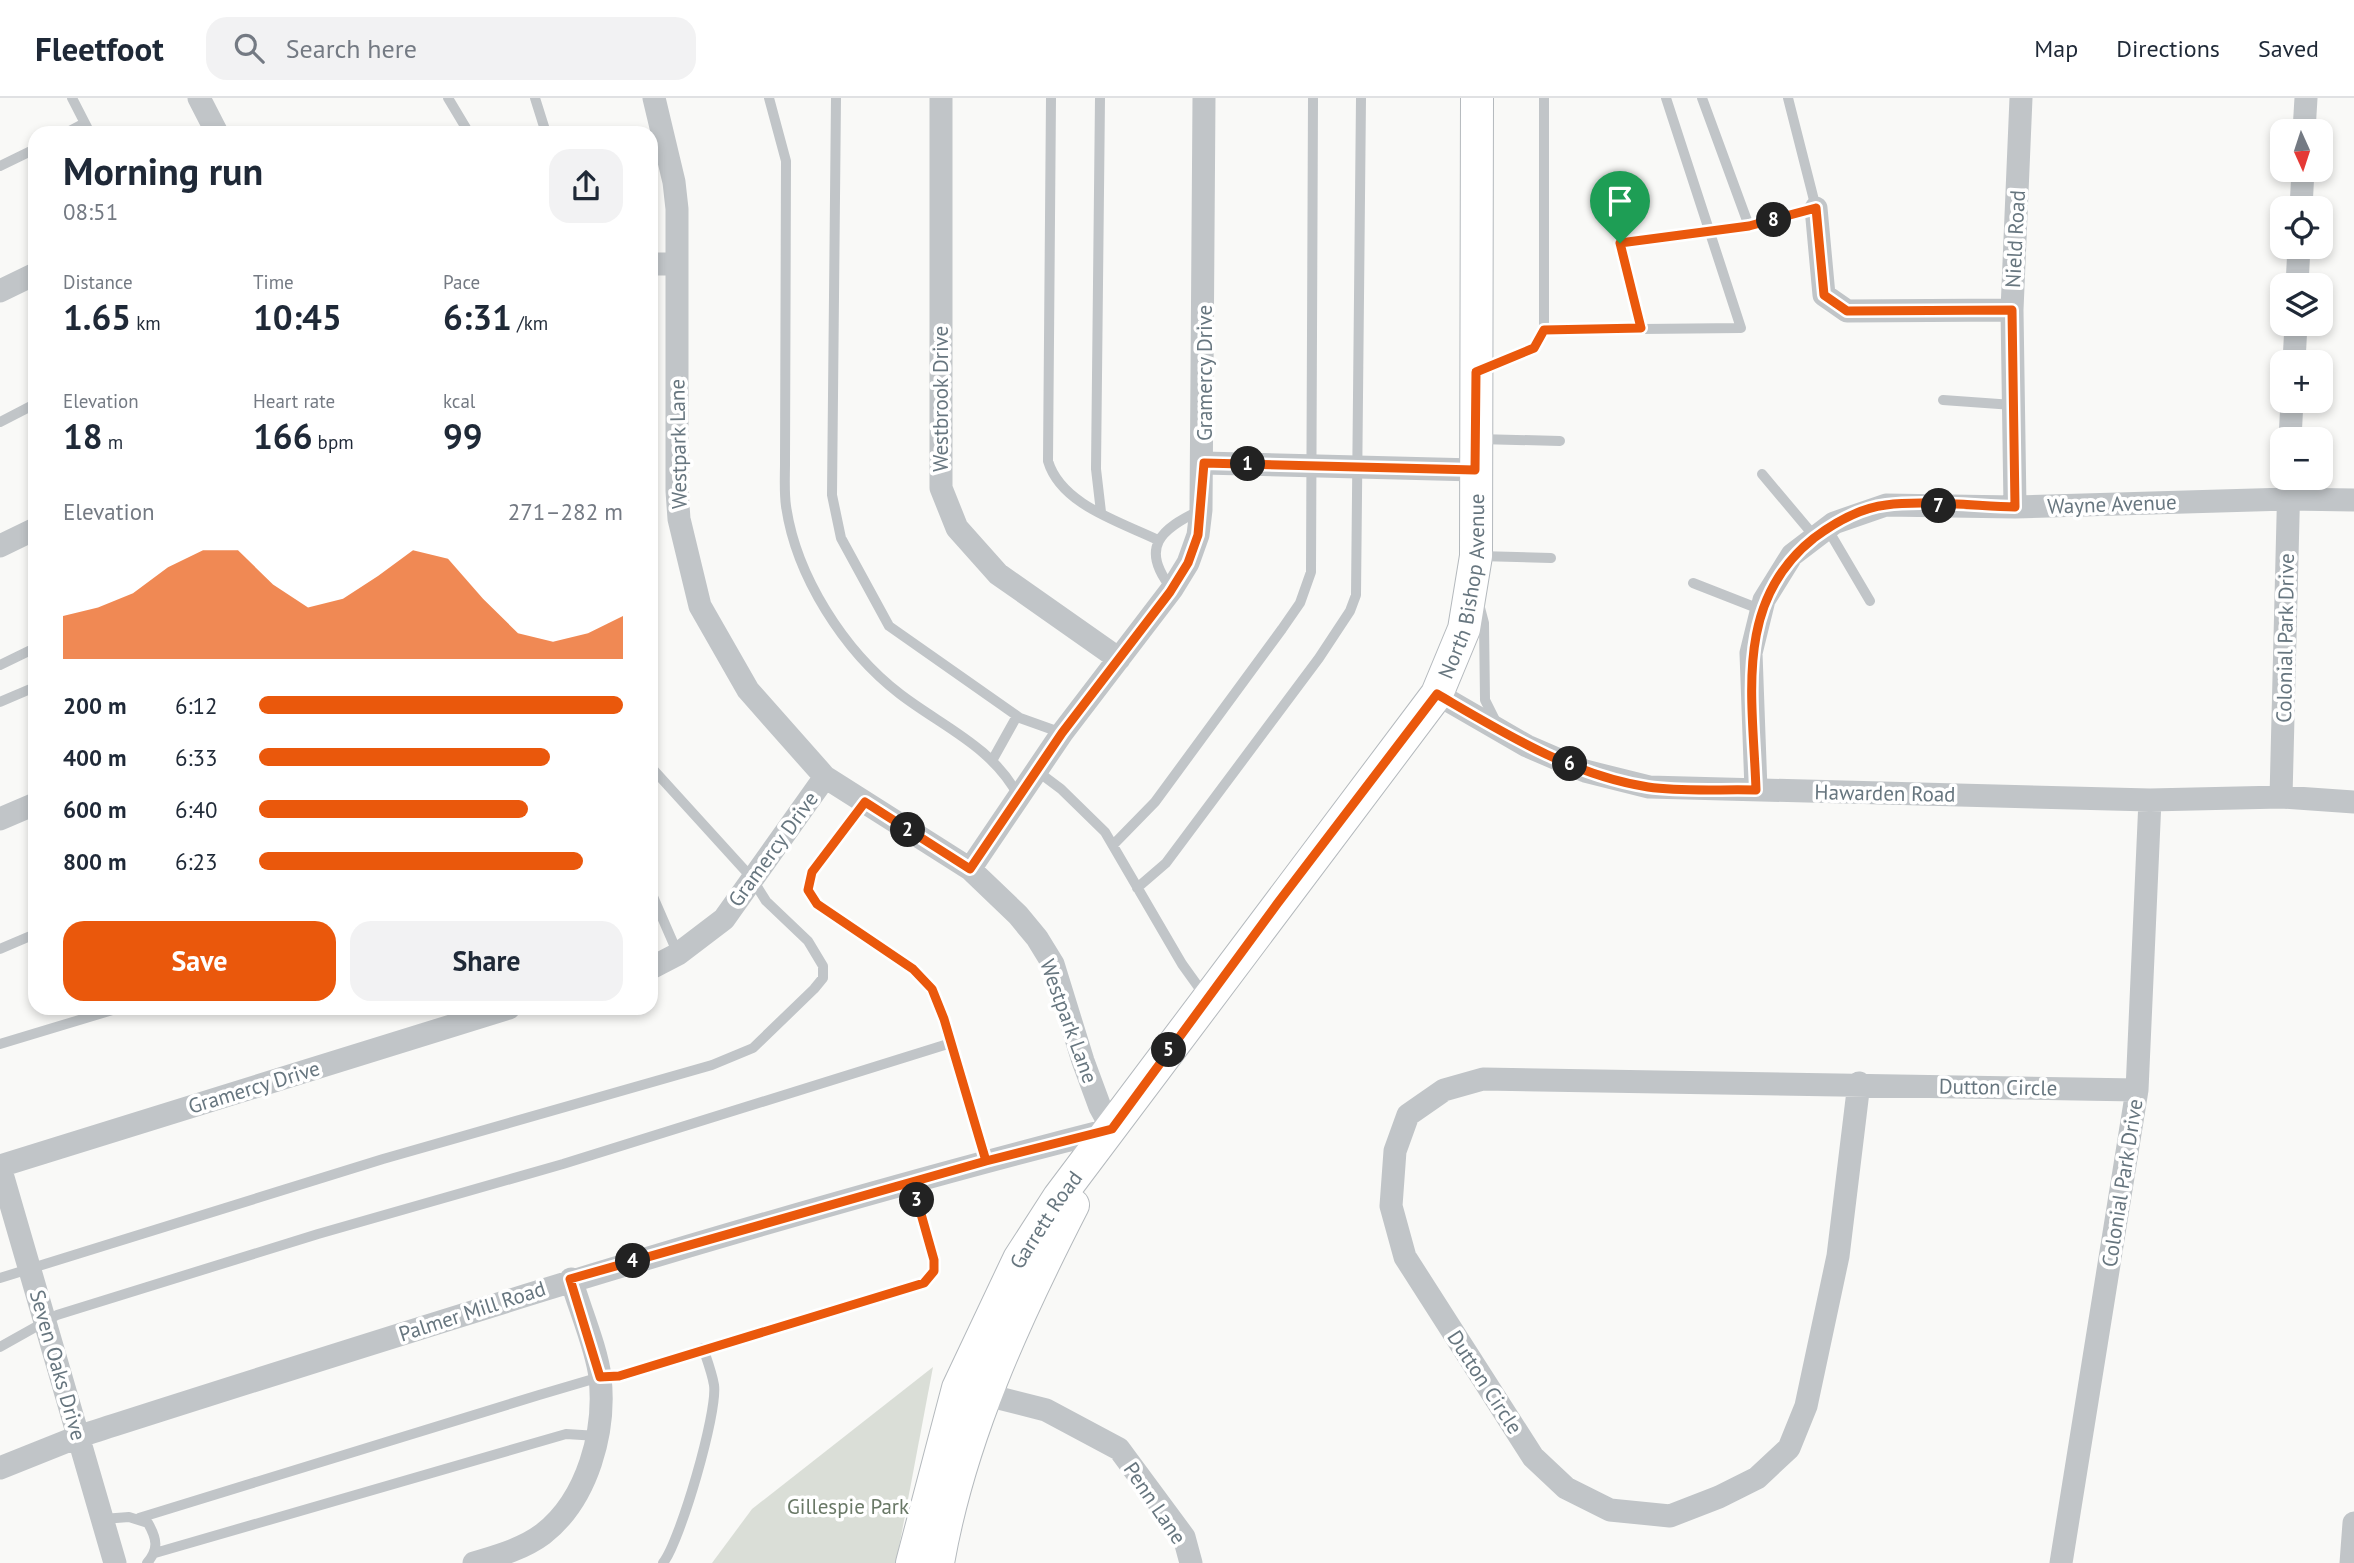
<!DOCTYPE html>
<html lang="en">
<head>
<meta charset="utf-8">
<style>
  :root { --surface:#fff; --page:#f2f2f3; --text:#1f2937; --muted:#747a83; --line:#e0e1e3; --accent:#ea580c }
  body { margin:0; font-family:"PT Sans",sans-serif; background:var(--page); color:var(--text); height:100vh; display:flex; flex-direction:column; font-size:26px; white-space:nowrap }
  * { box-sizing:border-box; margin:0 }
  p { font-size:23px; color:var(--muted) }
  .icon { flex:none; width:38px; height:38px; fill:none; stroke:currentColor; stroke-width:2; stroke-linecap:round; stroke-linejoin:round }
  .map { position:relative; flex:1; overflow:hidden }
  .panel { position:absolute; left:28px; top:28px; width:630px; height:889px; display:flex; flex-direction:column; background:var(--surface); border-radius:21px; box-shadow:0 4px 10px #0003 }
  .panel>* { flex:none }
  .needle { width:46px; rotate:177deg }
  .fabs { position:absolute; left:2270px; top:21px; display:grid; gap:14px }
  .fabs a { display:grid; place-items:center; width:63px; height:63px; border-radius:14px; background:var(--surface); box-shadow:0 4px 10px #0003; font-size:35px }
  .pin { position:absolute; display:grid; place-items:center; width:60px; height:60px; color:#fff; margin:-72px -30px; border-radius:50% 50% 50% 0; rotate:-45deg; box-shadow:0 0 7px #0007 }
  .pin .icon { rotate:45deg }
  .km { position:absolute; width:35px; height:35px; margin:-18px; border-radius:50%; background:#222; color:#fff; font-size:19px; line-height:35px; text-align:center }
  .round { display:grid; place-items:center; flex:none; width:74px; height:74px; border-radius:21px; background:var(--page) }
  .summary { display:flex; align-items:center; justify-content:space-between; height:119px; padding:0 35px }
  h1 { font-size:38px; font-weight:800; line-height:52px }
  .metrics { display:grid; grid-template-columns:repeat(3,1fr); gap:10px; height:119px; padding:7px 35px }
  .metrics div { display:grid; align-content:center }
  .metrics b { font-size:35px; font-weight:800 }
  .metrics small { font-size:19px; font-weight:400 }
  .metrics p { font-size:19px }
  .chart { height:196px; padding:14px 35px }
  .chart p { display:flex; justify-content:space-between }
  .chart svg { width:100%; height:126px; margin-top:7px; fill:var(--accent); opacity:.7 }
  .button { display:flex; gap:14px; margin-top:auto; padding:14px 35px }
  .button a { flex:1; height:80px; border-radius:21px; background:var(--accent); color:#fff; font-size:28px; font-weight:800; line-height:80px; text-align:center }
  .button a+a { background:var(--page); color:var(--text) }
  ul { padding:0 35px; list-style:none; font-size:23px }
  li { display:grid; grid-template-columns:112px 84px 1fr; align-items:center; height:52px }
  li i { height:18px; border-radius:9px; background:var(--accent) }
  header { display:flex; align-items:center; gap:42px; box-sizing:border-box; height:98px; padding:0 35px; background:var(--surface); border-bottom:2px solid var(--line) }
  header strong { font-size:33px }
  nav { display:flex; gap:38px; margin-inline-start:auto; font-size:24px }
  .search { width:490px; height:63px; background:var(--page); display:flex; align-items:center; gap:18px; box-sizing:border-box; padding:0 24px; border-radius:21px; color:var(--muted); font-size:26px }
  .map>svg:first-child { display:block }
  .green { fill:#daded7 }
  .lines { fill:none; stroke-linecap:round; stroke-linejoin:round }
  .secondary-casing { stroke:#b4b9bd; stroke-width:34 }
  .lane { stroke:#c1c5c8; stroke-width:10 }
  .street { stroke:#c1c5c8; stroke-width:23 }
  .secondary { stroke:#fff; stroke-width:32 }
  .route-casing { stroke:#fff; stroke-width:14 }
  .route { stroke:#ea580c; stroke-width:9 }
  .labels { text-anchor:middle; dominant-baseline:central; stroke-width:7; stroke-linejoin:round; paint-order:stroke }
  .street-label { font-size:21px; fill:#67767f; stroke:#fff }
  .park-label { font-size:21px; fill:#697866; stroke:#fff }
</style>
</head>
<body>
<header>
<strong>Fleetfoot</strong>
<div class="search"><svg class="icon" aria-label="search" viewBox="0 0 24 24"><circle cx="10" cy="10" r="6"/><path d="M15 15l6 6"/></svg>Search here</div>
<nav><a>Map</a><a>Directions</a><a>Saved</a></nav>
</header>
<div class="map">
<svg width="2354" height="1465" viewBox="0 0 2354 1465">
  <rect width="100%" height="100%" fill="#f9f9f7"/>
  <path class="green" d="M933 1269 896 1465H712L752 1411Z"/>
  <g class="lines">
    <defs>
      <g id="secondary">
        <path id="s1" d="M912 1465 958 1290 1019 1161 1059 1099 1437 596 1464 531 1476 458 1477 0"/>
        <path d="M938 1465C960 1339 1015 1220 1073 1107"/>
      </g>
    </defs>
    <use href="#secondary" class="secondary-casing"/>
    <path class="lane" d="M72 0 90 35
      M448 0 466 30
      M535 0 546 35
      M769 0 786 63 785 365C785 379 784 394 786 408 796 478 844 553 900 596 943 629 992 648 1019 699
      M836 0 832 397 841 440 889 528 1020 620 1062 635
      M1051 0 1048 363C1061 407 1121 424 1158 442
      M1100 0 1096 371 1101 414
      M1544 0V232L1741 230 1666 0
      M1702 0 1749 128
      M66 35 85 25
      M0 68 35 51
      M1641 230 1620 145 1749 128 1816 110 1788 0
      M1481 271 1534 250 1544 232
      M1943 302 2013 307
      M0 324 35 306
      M1478 341 1560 343
      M1762 376 1815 439
      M1827 430 1870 503
      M1479 458 1551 460
      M1693 485 1762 512
      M1172 491C1139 450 1160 431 1201 412
      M1479 506 1484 525 1485 602 1497 626
      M0 567 35 550
      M0 604 35 589
      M993 661 1017 618
      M1037 673 1061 691 1105 734 1182 866 1205 898
      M865 704 812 774 808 792 817 806 913 871 932 892 944 921 986 1063
      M1113 747 1155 704 1282 531 1300 505 1311 474 1313 0
      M1137 790 1166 765 1319 560 1350 513 1356 497 1361 0
      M651 794 678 856
      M0 851 35 836
      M0 946 119 910
      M0 1180 383 1061 712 967 753 950 814 891 823 880V868L808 843 766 803 751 779 651 669
      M0 1249 57 1217 318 1136 563 1066 951 945
      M139 1420 539 1297 600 1279 619 1277 924 1185 935 1173 934 1162 912 1084
      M103 1421 129 1419 148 1425C157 1441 159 1451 147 1465
      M155 1455 566 1336 598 1338
      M663 1465C680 1444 718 1314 714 1287 712 1275 707 1262 703 1250"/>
    <path class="street" d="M199 0 217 35
      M941 0V390L957 430 998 476 1119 561
      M2304 33 2306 0
      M1816 110 1824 197 1847 213 2012 212
      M2301 110 2303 72
      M651 166H676
      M2297 187 2299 149
      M0 193 35 176
      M2294 264 2296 226
      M2290 341 2292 303
      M1204 365 1475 372
      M2015 409 2012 212 2021 0
      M0 448 35 431
      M1437 596 1527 648 1585 673 1649 689 2150 702 2281 699 2354 704
      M1756 692 1751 555 1764 502 1792 457 1834 425 1886 407 2015 409 2288 401 2354 402
      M2281 699 2289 380
      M0 721 35 706
      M970 771 1062 635 1172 491 1188 465 1198 437 1201 412 1204 0
      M651 870 678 856 724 821 825 679
      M1859 985 1838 1158 1806 1308 1789 1350 1757 1380 1719 1399 1670 1418 1610 1412 1566 1390 1533 1359 1405 1159 1391 1108 1395 1053 1408 1017 1444 992 1483 981 2137 992
      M0 1068 509 910
      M0 1069 115 1465
      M971 1293 1046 1312 1119 1351 1184 1439 1191 1465
      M0 1370 80 1338C422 1229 764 1119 1112 1031L1100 1009 1083 963 1053 866 1037 840 1018 817 970 771 825 679 748 592 700 508 679 421 677 393V111L674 84 654 0
      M474 1465C497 1458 523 1451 543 1436 588 1401 606 1333 600 1279 597 1251 579 1209 571 1181
      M2061 1465 2137 992 2150 702
      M2351 1465 2354 1425"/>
    <use href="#secondary" class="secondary"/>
  </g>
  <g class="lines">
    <defs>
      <path id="route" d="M1620 145 1641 230 1544 232 1534 250 1476 274 1475 372 1204 365 1198 437 1188 465 1170 494 1062 635 970 771 865 704 812 774 808 792 817 806 913 871 932 891 944 921 986 1063 912 1084 934 1162V1173L924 1185 619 1278 600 1279 570 1181 986 1063 1112 1031 1277 806 1437 596C1504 635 1571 677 1648 689 1683 694 1721 691 1756 692 1753 600 1733 504 1814 440 1834 425 1861 410 1886 407 1922 402 1977 408 2015 409L2012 212 1847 213 1824 197 1816 110 1749 128 1620 145"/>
    </defs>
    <use href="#route" class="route-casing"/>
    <use href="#route" class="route"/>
  </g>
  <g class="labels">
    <g class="street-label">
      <text transform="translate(2015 141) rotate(-87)">Nield Road</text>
      <text transform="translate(1204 275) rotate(-90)">Gramercy Drive</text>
      <text transform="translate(940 301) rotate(-90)">Westbrook Drive</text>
      <text transform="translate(678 346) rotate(-91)">Westpark Lane</text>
      <text transform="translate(2112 406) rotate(-2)">Wayne Avenue</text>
      <text stroke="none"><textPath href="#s1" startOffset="1139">North Bishop Avenue</textPath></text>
      <text transform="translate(2285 540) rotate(-89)">Colonial Park Drive</text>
      <text transform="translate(1885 695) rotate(1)">Hawarden Road</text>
      <text transform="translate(773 751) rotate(-54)">Gramercy Drive</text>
      <text transform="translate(1069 923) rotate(70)">Westpark Lane</text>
      <text transform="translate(254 989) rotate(-17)">Gramercy Drive</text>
      <text transform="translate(1998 989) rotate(1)">Dutton Circle</text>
      <text transform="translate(2122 1085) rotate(-81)">Colonial Park Drive</text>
      <text stroke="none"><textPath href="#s1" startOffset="371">Garrett Road</textPath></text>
      <text transform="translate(472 1213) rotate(-18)">Palmer Mill Road</text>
      <text transform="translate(58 1267) rotate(74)">Seven Oaks Drive</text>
      <text transform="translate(1485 1284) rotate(57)">Dutton Circle</text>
      <text transform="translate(1155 1405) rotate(56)">Penn Lane</text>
    </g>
    <g class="park-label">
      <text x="848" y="1408">Gillespie Park</text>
    </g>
  </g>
</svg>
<div class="fabs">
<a><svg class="needle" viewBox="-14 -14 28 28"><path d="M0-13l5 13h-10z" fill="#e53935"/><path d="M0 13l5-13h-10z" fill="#747a83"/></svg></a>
<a><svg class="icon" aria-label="locate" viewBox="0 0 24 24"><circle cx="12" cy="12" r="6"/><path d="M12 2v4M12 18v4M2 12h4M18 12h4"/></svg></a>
<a><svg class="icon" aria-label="layers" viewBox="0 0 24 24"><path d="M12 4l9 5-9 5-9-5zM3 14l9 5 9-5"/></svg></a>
<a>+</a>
<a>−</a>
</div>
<div class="pin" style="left:1620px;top:145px;background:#1e9e55"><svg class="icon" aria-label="arrive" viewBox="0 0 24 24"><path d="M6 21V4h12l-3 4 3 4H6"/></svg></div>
<b class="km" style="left:1248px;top:366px">1</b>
<b class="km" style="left:908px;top:732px">2</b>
<b class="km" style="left:917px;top:1102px">3</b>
<b class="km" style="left:633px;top:1163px">4</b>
<b class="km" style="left:1169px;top:952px">5</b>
<b class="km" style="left:1570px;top:666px">6</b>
<b class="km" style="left:1939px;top:408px">7</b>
<b class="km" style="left:1774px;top:122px">8</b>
<section class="panel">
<div class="summary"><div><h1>Morning run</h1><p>08:51</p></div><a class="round"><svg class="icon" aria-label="share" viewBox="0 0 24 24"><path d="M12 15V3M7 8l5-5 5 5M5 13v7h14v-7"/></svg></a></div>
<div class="metrics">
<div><p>Distance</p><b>1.65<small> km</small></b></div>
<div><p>Time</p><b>10:45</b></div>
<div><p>Pace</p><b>6:31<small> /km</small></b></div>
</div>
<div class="metrics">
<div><p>Elevation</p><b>18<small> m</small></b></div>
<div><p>Heart rate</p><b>166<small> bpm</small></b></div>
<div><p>kcal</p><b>99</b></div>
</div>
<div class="chart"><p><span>Elevation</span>271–282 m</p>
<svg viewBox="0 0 160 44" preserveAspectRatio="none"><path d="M0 44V29L10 26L20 21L30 12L40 6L50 6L60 18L70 26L80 23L90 15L100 6L110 9L120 23L130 35L140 38L150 35L160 29V44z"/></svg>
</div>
<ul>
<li><b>200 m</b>6:12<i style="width:100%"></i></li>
<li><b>400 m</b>6:33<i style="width:80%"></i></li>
<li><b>600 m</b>6:40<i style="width:74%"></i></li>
<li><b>800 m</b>6:23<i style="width:89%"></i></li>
</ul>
<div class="button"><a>Save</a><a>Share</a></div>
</section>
</div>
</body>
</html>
